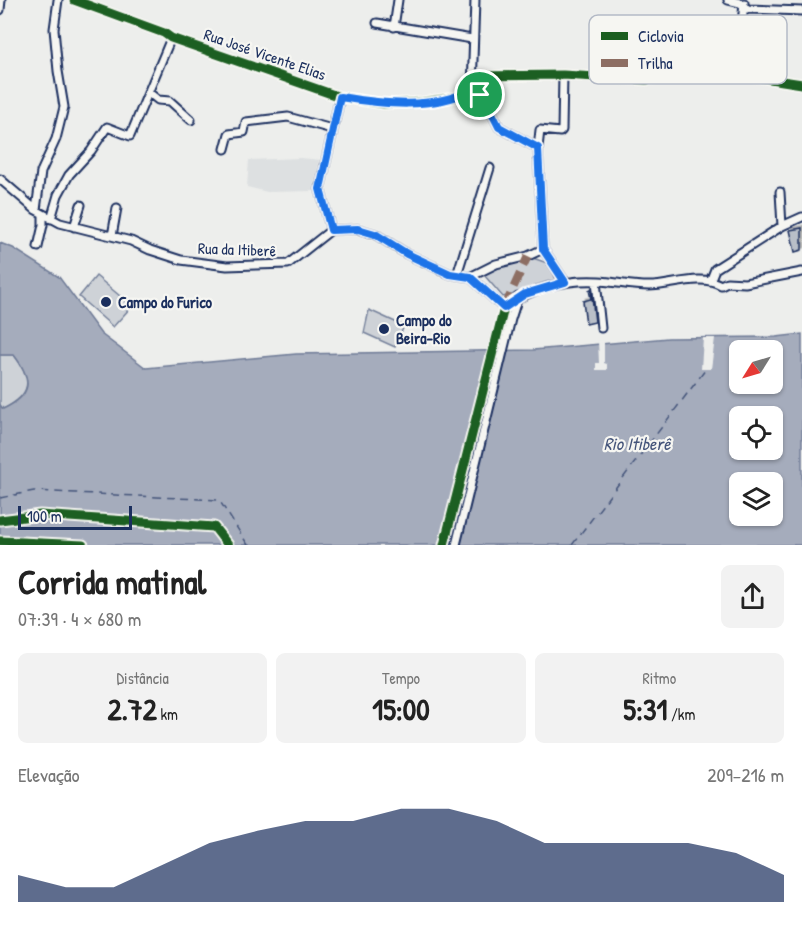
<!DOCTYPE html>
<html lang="pt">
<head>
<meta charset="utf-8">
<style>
  :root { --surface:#fff; --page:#f2f2f2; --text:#222; --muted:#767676; --accent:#1b2f5e }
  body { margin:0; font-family:"Patrick Hand",sans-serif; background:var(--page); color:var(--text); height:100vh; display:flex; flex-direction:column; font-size:22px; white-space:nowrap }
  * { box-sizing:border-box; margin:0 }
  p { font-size:20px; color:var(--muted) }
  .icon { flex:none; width:33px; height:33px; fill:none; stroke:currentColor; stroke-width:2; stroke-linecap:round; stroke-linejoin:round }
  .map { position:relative; height:545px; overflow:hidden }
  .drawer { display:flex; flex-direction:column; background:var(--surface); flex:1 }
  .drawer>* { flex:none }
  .needle { width:39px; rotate:233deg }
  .fabs { position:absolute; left:729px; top:340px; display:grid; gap:12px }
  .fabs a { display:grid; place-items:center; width:54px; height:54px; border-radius:9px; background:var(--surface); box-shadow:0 2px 4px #0004; font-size:30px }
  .scale { position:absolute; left:18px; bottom:15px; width:114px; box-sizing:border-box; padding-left:6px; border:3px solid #1b2f5e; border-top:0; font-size:16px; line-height:21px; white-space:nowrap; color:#1b2f5e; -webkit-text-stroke:4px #f6f6f2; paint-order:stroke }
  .pin { position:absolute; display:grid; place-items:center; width:51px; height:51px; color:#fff; margin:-26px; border:3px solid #fff; border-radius:50%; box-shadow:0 2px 6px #0007 }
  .round { display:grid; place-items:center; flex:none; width:63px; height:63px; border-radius:9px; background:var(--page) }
  .head { display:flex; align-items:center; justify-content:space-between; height:102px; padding:0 18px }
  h1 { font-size:33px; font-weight:700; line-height:45px }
  .stats { display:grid; grid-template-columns:repeat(3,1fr); gap:9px; height:102px; padding:6px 18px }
  .stats div { display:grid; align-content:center; border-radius:9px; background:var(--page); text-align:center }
  .stats b { font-size:30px; font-weight:700 }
  .stats small { font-size:16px; font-weight:400 }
  .stats p { font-size:16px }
  .chart { height:168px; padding:12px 18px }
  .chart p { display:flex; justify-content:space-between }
  .chart svg { width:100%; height:108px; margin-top:6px; fill:var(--accent); opacity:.7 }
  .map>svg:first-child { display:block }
  .built { fill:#dde0e1 }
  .green { fill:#ced2d7; stroke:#74809a; stroke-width:1.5 }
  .water { fill:#a5acbc; stroke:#6e7a96; stroke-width:1.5; fill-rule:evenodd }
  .pier { fill:#edeeec }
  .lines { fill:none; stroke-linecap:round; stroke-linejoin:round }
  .ferry { stroke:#44547a; stroke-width:1.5; stroke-dasharray:8 6; stroke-linecap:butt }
  .building { fill:#b9bfc8; stroke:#1b2f5e; stroke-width:1.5; filter:url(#shadow) }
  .street-casing { stroke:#1b2f5e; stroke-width:11 }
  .street { stroke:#f6f6f2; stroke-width:7 }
  .quiet { stroke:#8d6e63; stroke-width:8; stroke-dasharray:15 8; stroke-linecap:butt }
  .cycleway-casing { stroke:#f6f6f2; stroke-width:13 }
  .cycleway { stroke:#1b5e20; stroke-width:9 }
  .route-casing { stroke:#fff; stroke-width:12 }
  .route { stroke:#1a73e8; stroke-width:8 }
  .poi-dot { fill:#1b2f5e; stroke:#f6f6f2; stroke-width:2 }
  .labels { text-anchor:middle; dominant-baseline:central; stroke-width:4.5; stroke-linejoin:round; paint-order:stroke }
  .street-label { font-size:16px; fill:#1b2f5e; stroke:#f6f6f2 }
  .poi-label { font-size:16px; font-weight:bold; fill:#1b2f5e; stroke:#f6f6f2; text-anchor:start }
  .water-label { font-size:18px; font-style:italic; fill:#44547a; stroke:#f6f6f2 }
  .key { fill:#f6f6f2; stroke:#b4bac6; stroke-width:1.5 }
  .key-label { font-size:16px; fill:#1b2f5e }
</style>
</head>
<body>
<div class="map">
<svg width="802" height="545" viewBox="0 0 802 545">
  <defs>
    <filter id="shadow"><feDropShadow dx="2.5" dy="-2.5" stdDeviation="0" flood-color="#0004"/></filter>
  </defs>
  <rect width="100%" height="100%" fill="#edeeec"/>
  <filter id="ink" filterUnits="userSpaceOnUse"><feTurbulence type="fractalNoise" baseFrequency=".0167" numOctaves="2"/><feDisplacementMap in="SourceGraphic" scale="12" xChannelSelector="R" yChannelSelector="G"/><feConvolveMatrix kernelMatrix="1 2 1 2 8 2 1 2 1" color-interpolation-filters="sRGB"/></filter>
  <g filter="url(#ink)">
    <path class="built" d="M300 158 322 160 315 191 267 192 247 187 249 160Z"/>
    <path class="green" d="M533 258 550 264 556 280 543 287 503 297 484 275C494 261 516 260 533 258Z
      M96 276 132 306 113 327 79 297Z
      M369 310 404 326 395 347 364 333Z
      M0 355H14C33 379 32 395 3 409L0 405Z"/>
    <path class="water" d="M0 243 13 248 59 277 101 334 146 368 296 354 533 350 668 338 776 337 802 334V545H0V405L3 409C33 395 33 380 14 355H0ZM740 351H772V384H740ZM740 417H772V450H740ZM740 483H772V516H740Z"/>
    <path class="pier" d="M703 338H715L711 369H701Z
      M598 341H604V363L607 364V370H596V363H599Z"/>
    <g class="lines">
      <path class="ferry" d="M0 498 34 491 219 500 248 545
        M0 520 40 515 214 527 228 545
        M0 541 83 545
        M572 545 706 369"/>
    </g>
    <path class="building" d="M802 228V250L795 252 790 230Z
      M591 289 595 322 586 324 583 301 591 299 589 290Z"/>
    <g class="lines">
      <defs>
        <path id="street" d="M74 0 164 33 171 38 340 97 384 104 423 102 457 97 472 90 479 76 563 75 646 80 677 76 737 74 802 84
          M475 0 472 90 480 95 489 107 499 127 538 148 543 249 565 282
          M728 0 740 3 748 9 802 11
          M0 10 1 0
          M377 23 472 39
          M394 27 398 0
          M737 74 744 3
          M148 92 158 100 170 101 191 120
          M538 148 540 130 560 132 562 130 563 75
          M225 149 229 134 244 132 246 122 288 117 332 129
          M0 179 36 210 60 223 131 241 150 250 181 260 227 266 288 264 331 230 358 229 375 234 407 254 450 274 470 277
          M780 192 782 226
          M36 210 41 172 56 139 64 107 58 71 54 29 58 0
          M51 219 58 195 69 175 91 151 107 127 130 136 171 38
          M74 227 81 205
          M331 230 320 189 340 97
          M112 236 117 208
          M38 247 43 225V215
          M457 275 490 168
          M470 277 504 308C530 288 566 279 599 281 615 282 633 286 649 286 671 286 701 273 721 285L727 282 745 283 802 272
          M470 277 496 264 528 256 543 249
          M711 279 715 269 782 226 802 217
          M596 281 601 328
          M456 545 511 319 518 297"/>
      </defs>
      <use href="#street" class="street-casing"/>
      <use href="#street" class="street"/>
      <path class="quiet" d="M504 308 528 256"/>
      <defs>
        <path id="cycleway" d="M74 0 164 33 171 38 340 97 384 104 423 102 457 97 472 90 479 76 563 75 646 80 677 76 737 74 802 84
          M0 520 40 515 214 527 228 545
          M0 541 83 545
          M444 545 504 308"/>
      </defs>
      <use href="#cycleway" class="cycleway-casing"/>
      <use href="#cycleway" class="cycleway"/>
    </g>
  </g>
  <g class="lines" filter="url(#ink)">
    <defs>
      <path id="route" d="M472 90 480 95 489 107 499 127 538 148 543 249 565 282 525 294 504 308 470 277 450 274 407 254 375 234 358 229 331 230 320 189 340 97C383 104 432 110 472 90Z"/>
    </defs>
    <use href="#route" class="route-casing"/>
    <use href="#route" class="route"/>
  </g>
  <g class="poi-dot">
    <circle cx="106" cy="302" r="6"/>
    <circle cx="384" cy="329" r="6"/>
  </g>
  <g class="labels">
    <g class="street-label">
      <text transform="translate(265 54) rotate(19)">Rua José Vicente Elias</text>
      <text transform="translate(237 249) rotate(2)">Rua da Itiberê</text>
    </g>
    <g class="poi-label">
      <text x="118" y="302">Campo do Furico</text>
      <text x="396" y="320">Campo do<tspan x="396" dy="18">Beira-Rio</tspan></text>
    </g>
    <g class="water-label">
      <text x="637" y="443">Rio Itiberê</text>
    </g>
  </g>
  <rect x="589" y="15" width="198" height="69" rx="9" class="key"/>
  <rect x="601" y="32" width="27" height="8" fill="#1b5e20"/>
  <rect x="601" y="59" width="27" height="8" fill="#8d6e63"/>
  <g class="key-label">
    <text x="638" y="42">Ciclovia</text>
    <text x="638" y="69">Trilha</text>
  </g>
</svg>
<div class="fabs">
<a><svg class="needle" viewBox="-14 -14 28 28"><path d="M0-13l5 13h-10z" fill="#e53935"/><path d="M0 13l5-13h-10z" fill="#767676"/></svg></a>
<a><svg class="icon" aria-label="locate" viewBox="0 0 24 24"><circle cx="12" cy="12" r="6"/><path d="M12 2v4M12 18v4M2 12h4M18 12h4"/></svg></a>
<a><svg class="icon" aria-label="layers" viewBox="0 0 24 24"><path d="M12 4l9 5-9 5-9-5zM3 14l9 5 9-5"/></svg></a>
</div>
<div class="scale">100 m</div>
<div class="pin" style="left:480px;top:95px;background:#1e9e55"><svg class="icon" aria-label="arrive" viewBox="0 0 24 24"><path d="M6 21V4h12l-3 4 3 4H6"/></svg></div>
</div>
<section class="drawer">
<div class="head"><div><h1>Corrida matinal</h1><p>07:39 · 4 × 680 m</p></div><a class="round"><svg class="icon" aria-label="share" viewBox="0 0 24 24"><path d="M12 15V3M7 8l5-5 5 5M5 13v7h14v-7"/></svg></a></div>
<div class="stats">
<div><p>Distância</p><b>2.72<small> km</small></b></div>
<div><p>Tempo</p><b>15:00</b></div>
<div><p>Ritmo</p><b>5:31<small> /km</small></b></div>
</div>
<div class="chart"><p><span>Elevação</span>209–216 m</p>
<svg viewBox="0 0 160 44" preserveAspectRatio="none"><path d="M0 44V33L10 38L20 38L30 29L40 20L50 15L60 11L70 11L80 6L90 6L100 11L110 20L120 20L130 20L140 20L150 24L160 33V44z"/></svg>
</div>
</section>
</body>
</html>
